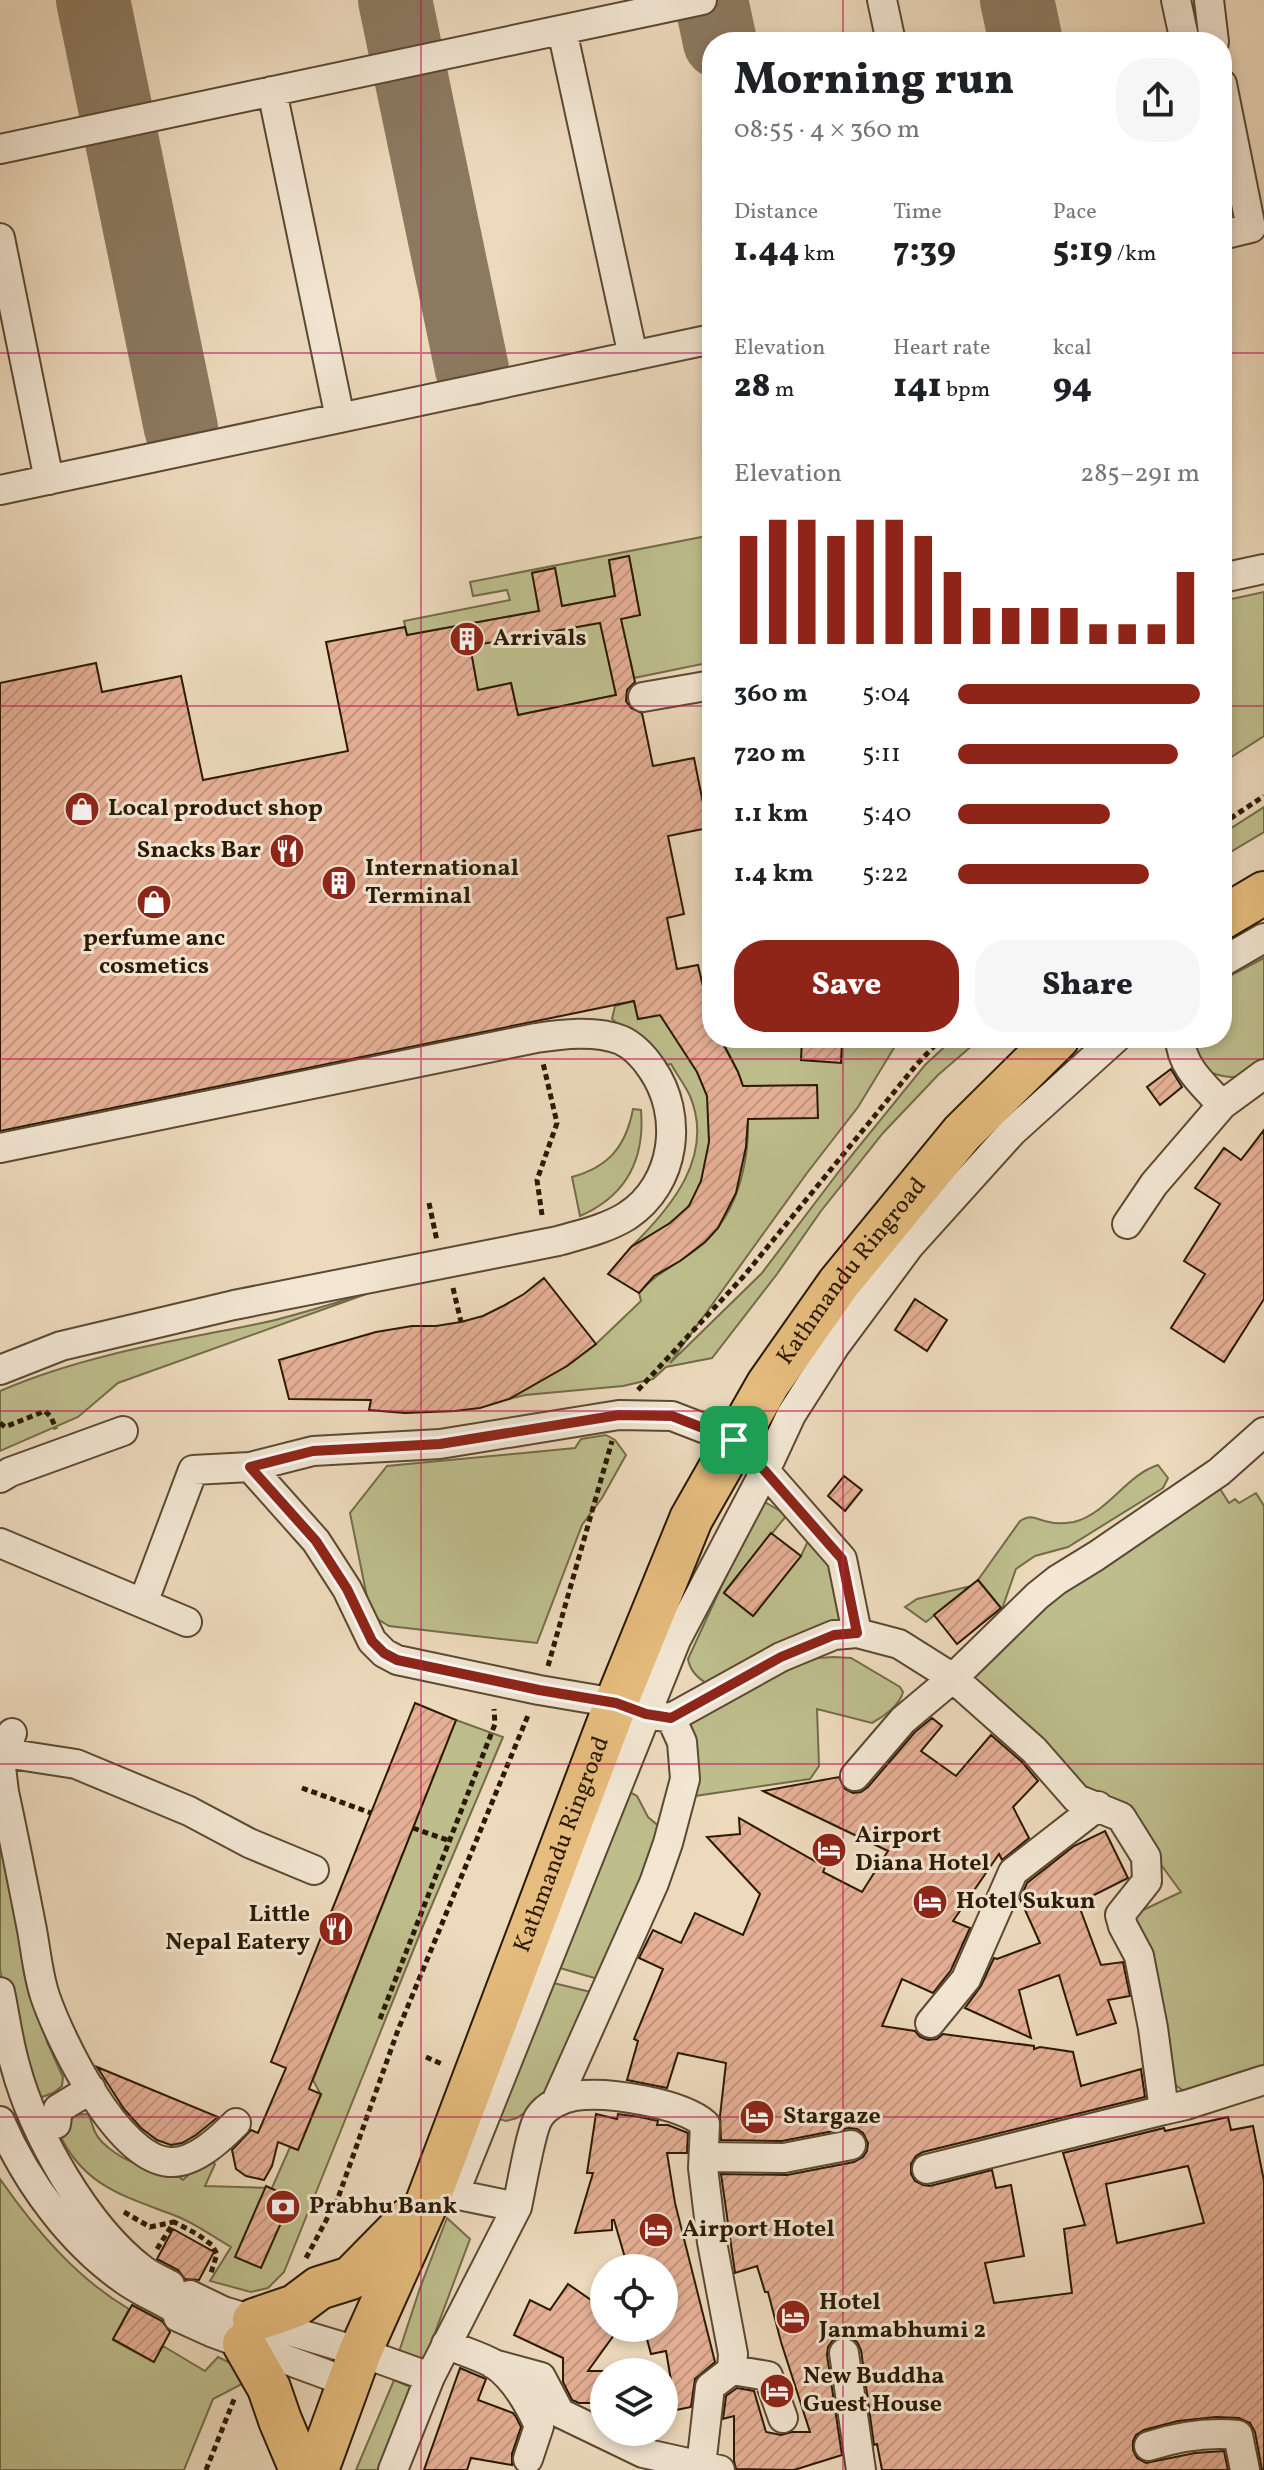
<!DOCTYPE html>
<html lang="en">
<head>
<meta charset="utf-8">
<style>
  :root { --surface:#fff; --page:#f6f6f6; --text:#202124; --muted:#757577; --accent:#8f2418 }
  body { margin:0; font-family:Vollkorn,serif; background:var(--page); color:var(--text); height:100vh; display:flex; flex-direction:column; font-size:30px; white-space:nowrap }
  * { box-sizing:border-box; margin:0 }
  p { font-size:26px; color:var(--muted) }
  .icon { flex:none; width:44px; height:44px; fill:none; stroke:currentColor; stroke-width:2; stroke-linecap:round; stroke-linejoin:round }
  .map { position:relative; flex:1; overflow:hidden }
  .drawer { position:absolute; left:702px; top:32px; width:530px; height:1016px; display:flex; flex-direction:column; background:var(--surface); border-radius:32px; box-shadow:0 4px 12px #0003 }
  .drawer>* { flex:none }
  .controls { position:absolute; left:590px; top:2254px; display:grid; gap:16px }
  .controls a { display:grid; place-items:center; width:88px; height:88px; border-radius:50%; background:var(--surface); box-shadow:0 4px 12px #0003; font-size:40px }
  .pin { position:absolute; display:grid; place-items:center; width:68px; height:68px; color:#fff; margin:-34px; border-radius:16px; box-shadow:0 4px 12px #0006 }
  .round { display:grid; place-items:center; flex:none; width:84px; height:84px; border-radius:32px; background:var(--page) }
  .headline { display:flex; align-items:center; justify-content:space-between; height:136px; padding:0 32px }
  h1 { font-size:44px; font-weight:800; line-height:60px }
  .stats { display:grid; grid-template-columns:repeat(3,1fr); gap:12px; height:136px; padding:8px 32px }
  .stats div { display:grid; align-content:center }
  .stats b { font-size:34px; font-weight:800 }
  .stats small { font-size:22px; font-weight:400 }
  .stats p { font-size:22px }
  .chart { height:224px; padding:16px 32px }
  .chart p { display:flex; justify-content:space-between }
  .chart svg { width:100%; height:144px; margin-top:8px; stroke:var(--accent); stroke-width:6 }
  .primary-button { display:flex; gap:16px; margin-top:auto; padding:16px 32px }
  .primary-button a { flex:1; height:92px; border-radius:32px; background:var(--accent); color:#fff; font-size:32px; font-weight:800; line-height:92px; text-align:center }
  .primary-button a+a { background:var(--page); color:var(--text) }
  ul { padding:0 32px; list-style:none; font-size:26px }
  li { display:grid; grid-template-columns:128px 96px 1fr; align-items:center; height:60px }
  li i { height:20px; border-radius:10px; background:var(--accent) }
  .map>svg:first-child { display:block }
  .grass { fill:#bebe8d; stroke:#746c48; stroke-width:2 }
  .lines { fill:none; stroke-linecap:round; stroke-linejoin:round }
  .taxiway { stroke:#8c7a60; stroke-width:74 }
  .building { fill:url(#building-hatch); stroke:#2a1903; stroke-width:2; fill-rule:evenodd }
  .minor-casing { stroke:#5b4932; stroke-width:32 }
  .highway-casing { stroke:#2a1903; stroke-width:46 }
  .path { stroke:#2a1903; stroke-width:5; stroke-dasharray:6 4; stroke-linecap:butt }
  .minor { stroke:#f3e7d4; stroke-width:28 }
  .highway { stroke:#e6bd7e; stroke-width:42 }
  .route-casing { stroke:#fff; stroke-width:16 }
  .route { stroke:#8f2418; stroke-width:10 }
  .grid { fill:none; stroke:#c2185b; stroke-width:2; stroke-opacity:0.55 }
  .labels { text-anchor:middle; dominant-baseline:central; stroke-width:6; stroke-linejoin:round; paint-order:stroke }
  .poi-label { font-size:24px; font-weight:bold; fill:#2a1903; stroke:#f3e7d4; text-anchor:start }
  .street-label { font-size:24px; fill:#2a1903; stroke:#f3e7d4 }
</style>
</head>
<body>
<div class="map">
<svg width="1264" height="2470" viewBox="0 0 1264 2470">
  <defs>
    <pattern id="building-hatch" width="6" height="6" patternUnits="userSpaceOnUse" patternTransform="scale(2)"><rect width="6" height="6" fill="#e6b096"/><path d="M-1 1l2-2M0 6l6-6M5 7l2-2" fill="none" stroke="#c59780"/></pattern>
  </defs>
  <rect width="100%" height="100%" fill="#eddabd"/>
  <filter id="stains"><feTurbulence type="fractalNoise" baseFrequency=".0025" numOctaves="4"/><feColorMatrix values="0 0 0 0 .2 0 0 0 0 .09 0 0 0 0 .02 0 0 0 .5 -.17"/></filter>
  <radialGradient id="worn" r=".72"><stop offset=".6" stop-color="#630" stop-opacity="0"/><stop offset="1" stop-color="#630" stop-opacity=".3"/></radialGradient>
  <path class="grass" d="M712 535V662L634 678 630 659 609 662 616 695 518 715 511 683 486 688 492 720 483 722 470 646 640 615 629 556 609 561 615 596 562 606 555 569 533 572 539 611 424 632 426 734 404 621 510 600 507 590 473 596 470 582Z
    M1264 592V736L1222 763V601Z
    M1264 807V832L1222 857V834Z
    M1264 958V1060C1243 1080 1230 1081 1204 1070L1191 1038H1222V980Z
    M634 1001 638 1019 660 1015C677 1038 699 1066 707 1095 715 1125 707 1183 687 1208 672 1225 650 1235 631 1247 671 1208 715 1156 690 1096 685 1085 677 1075 671 1064L664 1065 612 1019 615 1006Z
    M720 1038H900L858 1107 807 1173 670 1363 762 1273 843 1166 925 1065 954 1038H981L938 1075 883 1133 821 1211 777 1274 712 1358 666 1367 653 1379 623 1386 525 1395 509 1399 567 1366 596 1344 641 1301 639 1293C658 1270 686 1261 707 1240 745 1203 756 1133 742 1083 737 1067 728 1052 720 1038Z
    M633 1109 641 1110C645 1159 626 1196 580 1216L572 1177C609 1167 626 1146 633 1109Z
    M369 1293 118 1383 78 1417 0 1451V1391C83 1355 174 1341 262 1323 298 1315 333 1303 369 1293Z
    M606 1435 615 1440 626 1455 602 1498 582 1525 537 1643 389 1626 379 1620 370 1612 350 1513 387 1466 575 1448 581 1439Z
    M1158 1465 1168 1478 1163 1488 1068 1547 1035 1556 1016 1569 1002 1609 978 1580 1020 1521C1033 1513 1036 1520 1049 1522 1056 1524 1068 1523 1074 1522 1108 1513 1126 1475 1158 1465Z
    M1217 1484 1229 1503 1235 1499 1239 1503 1256 1493 1264 1506V2075L1189 2095 1174 2084 1134 1926 1133 1911H1141L1181 1892 1112 1798 1081 1793 974 1684 972 1674 1031 1613Z
    M763 1501 787 1515 724 1592 754 1615 801 1556 814 1528 863 1611 708 1684C697 1678 690 1671 688 1659L752 1520Z
    M971 1586 926 1622 905 1607 917 1599Z
    M834 1657 851 1658 900 1687 903 1692C900 1705 883 1717 872 1723L817 1709 819 1766 810 1779 688 1797 682 1736 698 1706 795 1666 818 1658Z
    M456 1720 503 1737 423 1926 284 2272 268 2288 251 2292 210 2281 231 2247C213 2237 195 2223 176 2216 124 2196 82 2186 58 2131L72 2115 88 2114C92 2121 92 2126 95 2132 102 2147 126 2161 142 2166 160 2172 167 2165 183 2180L208 2157 215 2164 205 2186 272 2188 290 2147 298 2150 321 2095 313 2080Z
    M624 1789 637 1796 648 1817 667 1833 605 1981 553 1966Z
    M0 1802 14 1889 47 2042 63 2077 62 2086 53 2093 42 2097 36 2091 6 1997 0 1970Z
    M545 1981 599 1994 552 2093 517 2118 506 2121 496 2118Z
    M0 2179C35 2229 76 2278 129 2309L113 2340 153 2362 163 2346 205 2371 218 2357 257 2376 213 2399 184 2470H0Z
    M447 2218 470 2239 424 2362 399 2352 420 2288Z
    M394 2380 425 2393 394 2470H356Z"/>
  <g class="lines">
    <path class="taxiway" d="M93 0 181 428
      M395 0 472 369
      M711 0 720 42
      M1017 0 1026 42"/>
  </g>
  <path class="building" d="M629 556 640 615 621 619 635 682 627 690 626 701 631 708 642 713 653 766 694 758 708 828 668 836 684 914 667 918 677 969 698 965 712 1025V1038H720L738 1072 743 1086 817 1085 818 1118 748 1119 746 1147 736 1193 718 1228 705 1242 680 1261 654 1276 639 1293 608 1274 631 1247 670 1223 689 1206 701 1181 709 1142 707 1096 697 1072 660 1015 638 1019 634 1001 0 1131V683L96 663 102 692 181 676 203 780 348 751 326 642 405 627 407 635 539 611 532 573 555 568 562 606 615 596 609 560ZM600 623 616 695 518 715 511 683 478 690 470 646Z
    M802 1039 842 1042 841 1063 801 1060Z
    M1171 1069 1182 1087 1160 1105 1147 1087Z
    M1264 1130V1299L1224 1362 1171 1328 1205 1274 1184 1261 1220 1204 1195 1188 1224 1148 1241 1160Z
    M544 1278 596 1344 567 1366 509 1399 480 1408 455 1411 405 1413 369 1410 371 1400 289 1399 279 1360 376 1332 412 1326H436L461 1322 483 1316 503 1306 524 1294Z
    M915 1299 947 1320 927 1351 895 1330Z
    M844 1476 862 1490 845 1511 828 1496Z
    M771 1533 801 1556 753 1616 724 1593Z
    M978 1580 1001 1608 957 1644 934 1615Z
    M415 1703 456 1720 309 2089 321 2094 298 2150 278 2142 272 2166 264 2180 246 2176 236 2169 232 2150 251 2130 258 2133 286 2068 271 2062Z
    M932 1718 942 1726 921 1751 956 1776 991 1735 1022 1762 1038 1781 1013 1807 1029 1838 1002 1860 999 1854 953 1921 970 1928 951 1970 933 1993 902 1979 882 2026 915 2031 920 2037 928 2040 937 2039 943 2034 1034 2046V2049L1040 2047 1073 2052 1081 2086 1141 2069 1145 2097 923 2152 916 2156 911 2164V2174L915 2181 923 2185 930 2186 992 2170 996 2188 1011 2185 1024 2256 985 2263 994 2303 1072 2293 1064 2229 1085 2225 1063 2153 1164 2128 1165 2131 1228 2117 1231 2130 1253 2126 1264 2181V2470H1262L1255 2432 1250 2423 1239 2418 1216 2417 1178 2421 1144 2430 1136 2435 1133 2441V2450L1137 2458 1146 2463 1195 2453 1224 2451 1228 2470H882L877 2444 874 2445 861 2350 857 2342 850 2337 842 2336 833 2340 828 2347 827 2355 842 2455 794 2470 736 2469 734 2461V2416L723 2419 726 2396 737 2388 754 2391 766 2432 781 2435 792 2432H810L781 2342 768 2292H765L757 2266 735 2273 721 2174 787 2175 854 2162 863 2157 867 2151 868 2143 863 2133 857 2129 849 2128 782 2141 721 2140 720 2116 726 2063 678 2053 667 2088 627 2080 638 2041 634 2039 663 1969 639 1958 653 1930 681 1943 695 1913 743 1935 760 1894 707 1837 740 1834 739 1818 825 1867 823 1872 862 1892 888 1851 763 1791 839 1777 845 1789 853 1793 861 1792 868 1787 915 1732ZM1188 2166 1204 2223 1117 2243 1106 2184Z
    M1105 1831 1128 1878 1078 1903 1101 1965 1123 1962 1130 1996 1108 2000 1116 2023 1077 2035 1059 1975 1019 1990 1031 2038 965 2008 981 1986 994 1958 997 1959 1040 1943 1020 1899 1027 1883 1074 1846Z
    M97 2067 218 2117 196 2135 182 2143 171 2145 157 2140 141 2128 124 2109Z
    M596 2114 617 2119 618 2114 640 2117 658 2121 657 2125H668L688 2133 687 2153H667L675 2203 715 2362 695 2379 691 2407 676 2410 666 2351 651 2354 644 2328H664V2268H628L614 2220H612V2230L575 2233 593 2173H587Z
    M266 2186 292 2198 261 2268 235 2257Z
    M173 2229 214 2252 199 2280 185 2279 178 2270 157 2259Z
    M568 2284 604 2309V2328H619L588 2371H604V2403H579L572 2400 563 2382V2358L514 2335 530 2300 550 2310Z
    M132 2305 162 2321 170 2332 154 2362 113 2339Z
    M460 2368 486 2379 478 2400 513 2413 516 2417 521 2427 512 2454V2465L471 2458 467 2470H424Z"/>
  <g class="lines">
    <defs>
      <path id="minor" d="M882 0 891 42
        M1176 0 1185 42
        M1209 0 1214 42
        M562 30 633 356
        M1222 84 1251 228 1222 235
        M272 91 340 418
        M0 149 702 0
        M0 238 49 480
        M0 490 712 339
        M1222 578 1264 569
        M643 697 712 685
        M1222 962 1264 938
        M1180 1038C1181 1067 1204 1085 1222 1105
        M0 1148 536 1038C562 1034 596 1030 621 1040 634 1046 644 1057 652 1069 684 1115 676 1184 627 1216 606 1229 582 1234 558 1241L234 1305 61 1346 0 1370
        M1127 1224 1154 1184 1222 1105 1264 1074
        M250 1467 316 1541 347 1589 372 1641 384 1653 397 1660 539 1690 616 1703 646 1714 671 1718 781 1657 834 1635 857 1633 899 1644 953 1678 1034 1750 1077 1799 1121 1817 1146 1857 1147 1881 1120 1915 1123 1926 1139 1956 1153 2028 1164 2110 1186 2105 1264 2080
        M0 1478 10 1472 123 1431
        M0 1543 187 1622
        M143 1603 193 1470 250 1467 313 1451 440 1444 619 1415 672 1416 734 1440 765 1471 842 1559 857 1633
        M12 1733 5 1753 76 1764 189 1811 249 1843 314 1870
        M0 1759 4 1792C14 1838 23 1884 32 1930 36 1952 38 1975 45 1996 60 2040 117 2158 169 2162 194 2164 220 2139 236 2123
        M855 1776 903 1720 953 1678 1037 1596 1057 1580 1096 1556 1219 1472 1264 1432
        M0 1992C5 2016 8 2041 15 2065 33 2133 86 2227 143 2270 151 2276 161 2280 170 2285
        M930 2023 966 1979 1013 1872 1098 1806
        M556 2102 654 1883 668 1843 685 1779 682 1742 671 1718
        M0 2121C27 2183 72 2245 129 2283 143 2292 158 2299 172 2307
        M56 2124 58 2109 91 2089
        M704 2157 784 2158 851 2145
        M927 2169 1164 2110
        M454 2194 676 1640 765 1471 791 1415 835 1346 910 1245 1012 1132 1116 1038
        M436 2198 454 2194 517 2207C521 2189 531 2129 539 2117 546 2106 562 2098 575 2096 607 2091 681 2103 705 2124L703 2168 712 2242 733 2354 732 2370 768 2376 783 2418
        M190 2295 223 2311 360 2352 430 2377
        M178 2317 211 2332 350 2383
        M446 2344C462 2351 480 2356 494 2364 515 2378 529 2404 539 2426L528 2459
        M844 2353 861 2470
        M493 2364 541 2377 560 2413 643 2453 720 2470
        M1149 2446C1177 2437 1209 2432 1238 2435L1245 2470
        M701 2466 710 2387 732 2370
        M393 2470 430 2377 517 2207"/>
      <g id="highway">
        <path d="M1222 918 1264 893"/>
        <path d="M254 2320 295 2306 319 2288 351 2278 410 2218"/>
        <path d="M244 2344 269 2388 280 2420 301 2470"/>
        <path id="s1" d="M317 2470 360 2352 428 2200 616 1703 691 1519 768 1384 839 1283 962 1133 1058 1038"/>
      </g>
    </defs>
    <use href="#minor" class="minor-casing"/>
    <use href="#highway" class="highway-casing"/>
    <path class="path" d="M1222 824 1264 796
      M429 1203 437 1241
      M542 1215 537 1180 557 1123 543 1063
      M453 1288 461 1322
      M638 1390 743 1277 917 1064 942 1038
      M0 1423 5 1427 45 1411 51 1417 56 1429
      M548 1666 612 1441
      M302 1788 371 1813
      M413 1828 450 1841
      M380 2019 495 1724 494 1709
      M426 2057 444 2065
      M124 2212 150 2227 174 2222
      M157 2249 174 2222 197 2234 212 2245 217 2254 210 2276
      M306 2258 338 2198 398 2030 529 1713
      M206 2470 235 2397"/>
    <use href="#minor" class="minor"/>
    <use href="#highway" class="highway"/>
  </g>
  <g class="lines">
    <defs>
      <path id="route" d="M619 1415 672 1416 734 1440 765 1471 842 1559 857 1633 834 1635 781 1657 671 1718 646 1714 616 1703 539 1690 397 1660 384 1653 372 1641 347 1589 316 1541 250 1467 313 1451 440 1444Z"/>
    </defs>
    <use href="#route" class="route-casing"/>
    <use href="#route" class="route"/>
  </g>
  <path class="grid" d="M421 0V2470M843 0V42M0 353H712M1222 353H1264M0 706H712M1222 706H1264M843 1038V2470M0 1059H1264M0 1411H1264M0 1764H1264M0 2117H1264"/>
  <defs>
    <symbol id="building-disc" viewBox="-11 -11 22 22"><circle r="9.5" fill="#8f2418" stroke="#f3e7d4"/><path d="M-4-6H4V6H1V3H-1V6H-4ZM-2.5-4.3h1.7v1.8h-1.7ZM.8-4.3h1.7v1.8H.8ZM-2.5-1h1.7V.8h-1.7ZM.8-1h1.7V.8H.8Z" fill="#fff"/></symbol>
    <symbol id="shop-disc" viewBox="-11 -11 22 22"><circle r="9.5" fill="#8f2418" stroke="#f3e7d4"/><path d="M-5-2.5h2.3a2.7 3.5 0 0 1 5.4 0H5L5.5 6h-11ZM-1.5-2.5h3a1.5 2.3 0 0 0-3 0Z" fill="#fff"/></symbol>
    <symbol id="restaurant-disc" viewBox="-11 -11 22 22"><circle r="9.5" fill="#8f2418" stroke="#f3e7d4"/><path d="M-5-6h1v4h1v-4h1v4h1v-4h1v5L-1.5 .5V6h-2V.5L-5-1ZM5-6V6H3V1.5H1.5Q1.5-4 5-6Z" fill="#fff"/></symbol>
    <symbol id="hotel-disc" viewBox="-11 -11 22 22"><circle r="9.5" fill="#8f2418" stroke="#f3e7d4"/><path d="M-6-4.5h1.5V1H6V5H4.5V3h-9V5H-6ZM-4 0a1.8 1.8 0 1 1 3.6 0ZM.5 0V-2.5h3Q6-2.5 6 0Z" fill="#fff"/></symbol>
    <symbol id="bank-disc" viewBox="-11 -11 22 22"><circle r="9.5" fill="#8f2418" stroke="#f3e7d4"/><path d="M-6-4H6V4H-6ZM0-2.3a2.3 2.3 0 1 0 0 4.6a2.3 2.3 0 1 0 0-4.6Z" fill="#fff"/></symbol>
  </defs>
  <g fill-rule="evenodd">
    <use href="#building-disc" x="447" y="619" width="40" height="40"/>
    <use href="#shop-disc" x="62" y="789" width="40" height="40"/>
    <use href="#restaurant-disc" x="267" y="831" width="40" height="40"/>
    <use href="#building-disc" x="319" y="863" width="40" height="40"/>
    <use href="#shop-disc" x="134" y="882" width="40" height="40"/>
    <use href="#hotel-disc" x="809" y="1830" width="40" height="40"/>
    <use href="#hotel-disc" x="910" y="1882" width="40" height="40"/>
    <use href="#restaurant-disc" x="316" y="1909" width="40" height="40"/>
    <use href="#hotel-disc" x="737" y="2097" width="40" height="40"/>
    <use href="#bank-disc" x="263" y="2187" width="40" height="40"/>
    <use href="#hotel-disc" x="636" y="2210" width="40" height="40"/>
    <use href="#hotel-disc" x="773" y="2297" width="40" height="40"/>
    <use href="#hotel-disc" x="757" y="2371" width="40" height="40"/>
  </g>
  <g class="labels">
    <g class="poi-label">
      <text x="493" y="639">Arrivals</text>
      <text x="108" y="809">Local product shop</text>
      <text x="261" y="851" text-anchor="end">Snacks Bar</text>
      <text x="365" y="869">International<tspan x="365" dy="28">Terminal</tspan></text>
      <text x="154" y="939" text-anchor="middle">perfume anc<tspan x="154" dy="28">cosmetics</tspan></text>
      <text x="855" y="1836">Airport<tspan x="855" dy="28">Diana Hotel</tspan></text>
      <text x="956" y="1902">Hotel Sukun</text>
      <text x="310" y="1915" text-anchor="end">Little<tspan x="310" dy="28">Nepal Eatery</tspan></text>
      <text x="783" y="2117">Stargaze</text>
      <text x="309" y="2207">Prabhu Bank</text>
      <text x="682" y="2230">Airport Hotel</text>
      <text x="819" y="2303">Hotel<tspan x="819" dy="28">Janmabhumi 2</tspan></text>
      <text x="803" y="2377">New Buddha<tspan x="803" dy="28">Guest House</tspan></text>
    </g>
    <g class="street-label">
      <text stroke="none"><textPath href="#s1" startOffset="1318">Kathmandu Ringroad</textPath></text>
      <text stroke="none"><textPath href="#s1" startOffset="672">Kathmandu Ringroad</textPath></text>
    </g>
  </g>
  <rect width="100%" height="100%" filter="url(#stains)"/>
  <rect width="100%" height="100%" fill="url(#worn)"/>
</svg>
<div class="controls">
<a><svg class="icon" aria-label="locate" viewBox="0 0 24 24"><circle cx="12" cy="12" r="6"/><path d="M12 2v4M12 18v4M2 12h4M18 12h4"/></svg></a>
<a><svg class="icon" aria-label="layers" viewBox="0 0 24 24"><path d="M12 4l9 5-9 5-9-5zM3 14l9 5 9-5"/></svg></a>
</div>
<div class="pin" style="left:734px;top:1440px;background:#1e9e55"><svg class="icon" aria-label="arrive" viewBox="0 0 24 24"><path d="M6 21V4h12l-3 4 3 4H6"/></svg></div>
<section class="drawer">
<div class="headline"><div><h1>Morning run</h1><p>08:55 · 4 × 360 m</p></div><a class="round"><svg class="icon" aria-label="share" viewBox="0 0 24 24"><path d="M12 15V3M7 8l5-5 5 5M5 13v7h14v-7"/></svg></a></div>
<div class="stats">
<div><p>Distance</p><b>1.44<small> km</small></b></div>
<div><p>Time</p><b>7:39</b></div>
<div><p>Pace</p><b>5:19<small> /km</small></b></div>
</div>
<div class="stats">
<div><p>Elevation</p><b>28<small> m</small></b></div>
<div><p>Heart rate</p><b>141<small> bpm</small></b></div>
<div><p>kcal</p><b>94</b></div>
</div>
<div class="chart"><p><span>Elevation</span>285–291 m</p>
<svg viewBox="0 0 160 44" preserveAspectRatio="none"><path d="M5 44V11M15 44V6M25 44V6M35 44V11M45 44V6M55 44V6M65 44V11M75 44V22M85 44V33M95 44V33M105 44V33M115 44V33M125 44V38M135 44V38M145 44V38M155 44V22"/></svg>
</div>
<ul>
<li><b>360 m</b>5:04<i style="width:100%"></i></li>
<li><b>720 m</b>5:11<i style="width:91%"></i></li>
<li><b>1.1 km</b>5:40<i style="width:63%"></i></li>
<li><b>1.4 km</b>5:22<i style="width:79%"></i></li>
</ul>
<div class="primary-button"><a>Save</a><a>Share</a></div>
</section>
</div>
</body>
</html>
